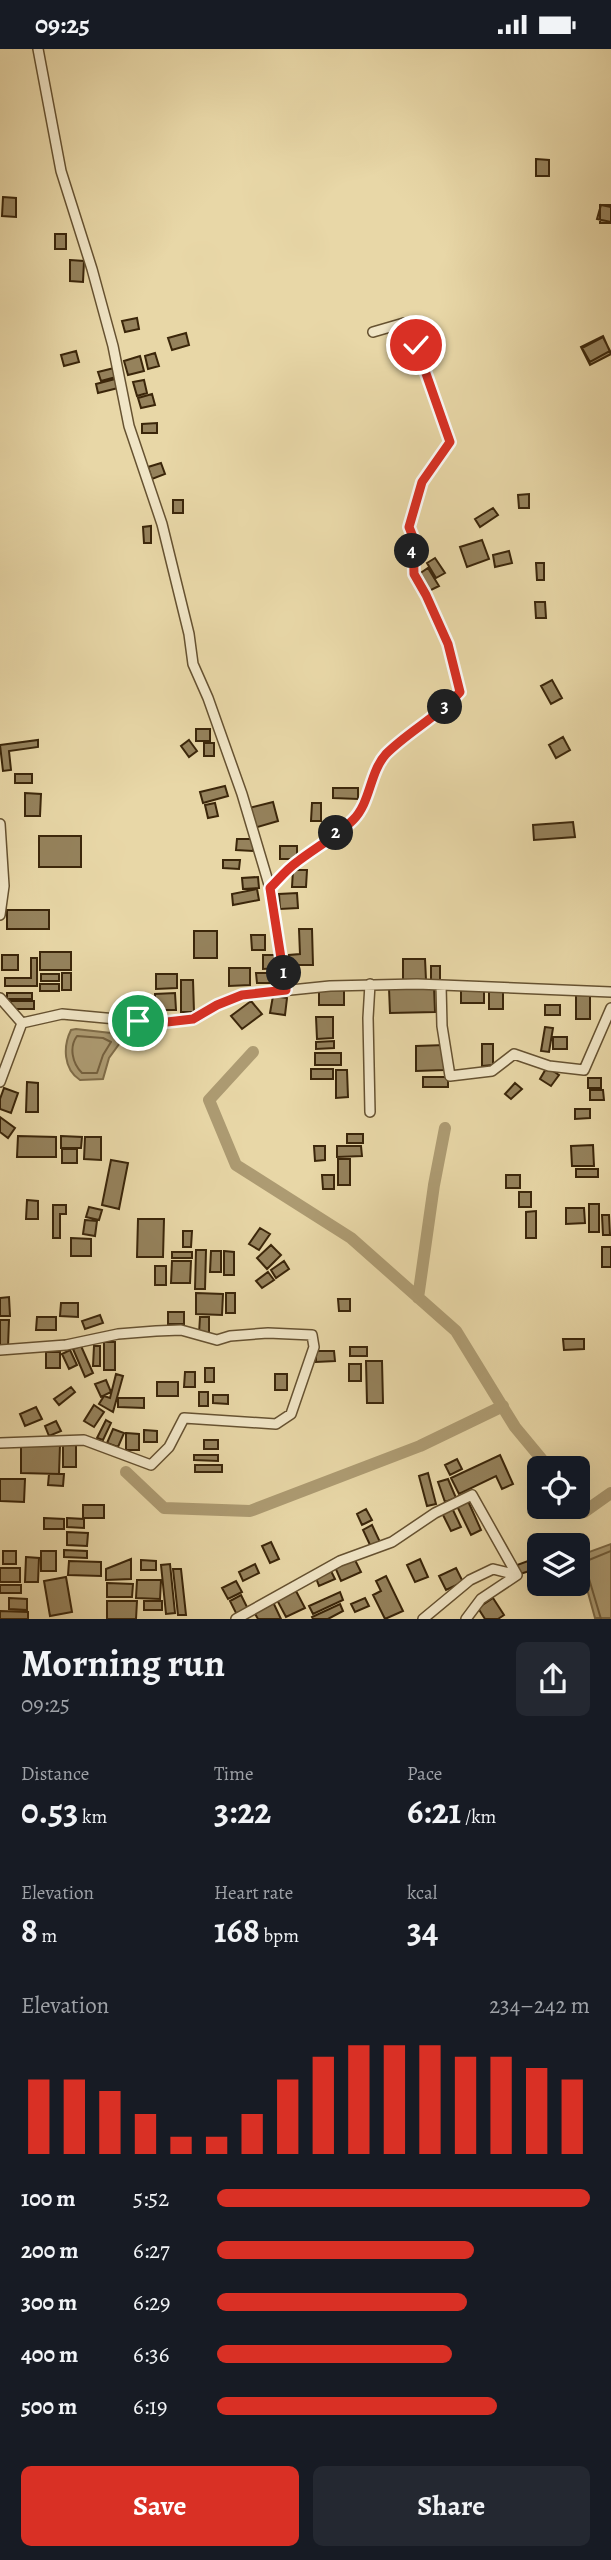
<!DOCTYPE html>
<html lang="en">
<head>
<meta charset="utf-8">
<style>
  :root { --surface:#171b24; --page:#242831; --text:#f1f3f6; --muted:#9ea1a6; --accent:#d93025 }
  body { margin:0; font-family:Alegreya,serif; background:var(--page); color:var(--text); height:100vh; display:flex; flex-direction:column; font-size:26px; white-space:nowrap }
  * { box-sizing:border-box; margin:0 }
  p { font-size:23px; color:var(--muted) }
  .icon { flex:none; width:38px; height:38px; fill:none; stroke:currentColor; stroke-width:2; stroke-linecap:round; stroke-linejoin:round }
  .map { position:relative; height:1570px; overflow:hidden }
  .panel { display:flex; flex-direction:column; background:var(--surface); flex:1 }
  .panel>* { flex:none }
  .tools { position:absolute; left:527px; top:1407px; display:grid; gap:14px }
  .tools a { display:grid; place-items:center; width:63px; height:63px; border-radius:10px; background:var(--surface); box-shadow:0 7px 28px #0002; font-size:35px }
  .pin { position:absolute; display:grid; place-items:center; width:60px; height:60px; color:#fff; margin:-30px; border:4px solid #fff; border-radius:50%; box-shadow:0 2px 7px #0007 }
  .km { position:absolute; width:35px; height:35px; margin:-18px; border-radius:50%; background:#222; color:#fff; font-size:19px; line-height:35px; text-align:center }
  .round { display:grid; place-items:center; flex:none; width:74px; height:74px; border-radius:10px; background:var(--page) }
  .overview { display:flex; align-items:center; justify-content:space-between; height:119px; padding:0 21px }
  h1 { font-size:38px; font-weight:700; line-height:52px }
  .metrics { display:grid; grid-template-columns:repeat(3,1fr); gap:10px; height:119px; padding:7px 21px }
  .metrics div { display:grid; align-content:center }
  .metrics b { font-size:35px; font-weight:700 }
  .metrics small { font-size:19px; font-weight:400 }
  .metrics p { font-size:19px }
  .chart { height:196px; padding:14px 21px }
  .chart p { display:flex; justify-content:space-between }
  .chart svg { width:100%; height:126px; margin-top:7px; stroke:var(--accent); stroke-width:6 }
  .action { display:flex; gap:14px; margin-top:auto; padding:14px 21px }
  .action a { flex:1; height:80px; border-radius:10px; background:var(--accent); color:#fff; font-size:28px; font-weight:700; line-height:80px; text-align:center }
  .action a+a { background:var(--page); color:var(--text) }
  ul { padding:0 21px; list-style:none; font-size:23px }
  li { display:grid; grid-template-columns:112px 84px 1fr; align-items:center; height:52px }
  li i { height:18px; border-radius:9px; background:var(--accent) }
  .status { display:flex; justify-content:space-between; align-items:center; height:49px; padding:0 35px; background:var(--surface); direction:ltr }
  .status svg { height:19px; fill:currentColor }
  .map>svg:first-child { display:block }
  .water { fill:#ad9b72; stroke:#7f6c48; stroke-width:2 }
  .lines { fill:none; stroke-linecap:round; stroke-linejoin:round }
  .shore { stroke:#74603e; stroke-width:2 }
  .canal { stroke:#ad9b72; stroke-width:12 }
  .building { fill:#95825c; stroke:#3b260a; stroke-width:2 }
  .street-casing { stroke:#665231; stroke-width:12 }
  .street { stroke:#f0e5c6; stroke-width:9 }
  .route-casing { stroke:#fff; stroke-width:14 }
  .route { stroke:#d93025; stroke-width:9 }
</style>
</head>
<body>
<div class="status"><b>09:25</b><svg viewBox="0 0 49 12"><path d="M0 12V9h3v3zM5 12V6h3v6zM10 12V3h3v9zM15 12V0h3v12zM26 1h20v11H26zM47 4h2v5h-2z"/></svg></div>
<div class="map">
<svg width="611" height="1570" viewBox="0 0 611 1570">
  <rect width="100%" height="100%" fill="#e8d7a7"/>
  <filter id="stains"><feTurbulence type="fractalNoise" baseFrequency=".00286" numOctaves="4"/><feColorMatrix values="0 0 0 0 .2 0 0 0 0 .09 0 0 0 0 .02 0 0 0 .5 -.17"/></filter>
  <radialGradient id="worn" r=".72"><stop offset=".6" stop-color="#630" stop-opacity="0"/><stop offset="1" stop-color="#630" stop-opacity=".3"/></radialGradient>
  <path class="water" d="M76 980 111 984 122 991 109 1009 103 1030 80 1031C63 1020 63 997 71 981Z
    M611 1495V1569H595L578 1507Z"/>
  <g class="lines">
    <path class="shore" d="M77 987 103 989 111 993 103 1006 97 1024H82C72 1014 69 998 77 987Z
      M601 1570 584 1513 611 1502"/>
    <path class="canal" d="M253 1003 209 1051 236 1116 351 1189 456 1282 515 1378 549 1419
      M418 1249 434 1136 445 1079
      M126 1423 164 1459 250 1462 420 1397 503 1357
      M578 1455 584 1463 611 1444"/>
  </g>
  <path class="building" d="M536 110 549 111V127H536Z
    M3 148 16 149V168L2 167Z
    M600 156H611V174H600Z
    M601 156 611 158V173L597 170Z
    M55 185H66V200H55Z
    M70 211 84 212 83 233 70 232Z
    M137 269 139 280 125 283 122 272Z
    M186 284 189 296 172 301 168 289Z
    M603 287 611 305 590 316 581 298Z
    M603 288 610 302 590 313 582 299Z
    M76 302 79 313 64 317 61 306Z
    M155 304 159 317 148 320 145 307Z
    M140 307 144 322 128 326 124 312Z
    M114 319 116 328 101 332 98 323Z
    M115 330 118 339 98 344 96 335Z
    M144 331 147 344 137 347 133 333Z
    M152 345 155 356 141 359 138 349Z
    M157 374V384H142V375Z
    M161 414 165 425 152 430 148 418Z
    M529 445V459H519L518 446Z
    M173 451H183V464H173Z
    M493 459 498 466 480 478 475 470Z
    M151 477V494H144L143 478Z
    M482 491 489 510 467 518 460 498Z
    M509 502 512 514 495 518 493 506Z
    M435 509 445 524 436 529 427 514Z
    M536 514H544V531H537Z
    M428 519 439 537 429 542 419 525Z
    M535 553H545L546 569H536Z
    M552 631 562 649 551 655 541 637Z
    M196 680H210V692H196Z
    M563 688 570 701 556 709 549 696Z
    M38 691V698L9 702 11 721 3 722 0 696Z
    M189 691 197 702 189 708 181 697Z
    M204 694H214V707H204Z
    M15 725H32V734H15Z
    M225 737 228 747 203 754 200 743Z
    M333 739H358V750L333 749Z
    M25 744 41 745 40 767H25Z
    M273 753 278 772 254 779 249 759Z
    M215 754 218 767 208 769 205 756Z
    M312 754H321V772H311Z
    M573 773 575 788 534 791 533 776Z
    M39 787H81V818H39Z
    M237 790H253V802L236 801Z
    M280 797H297V810H280Z
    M223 811H240L239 820 223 819Z
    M293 821H307L306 838H292Z
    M258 828 259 839 243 840 242 829Z
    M257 840 259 851 233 856 232 845Z
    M297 844 298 859 280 860 279 845Z
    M7 861H49V880H7Z
    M299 880H312L313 916H289V906L300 905Z
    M194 882H217V909H194Z
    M251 886H265V901H252Z
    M40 903H71V921H40Z
    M2 906H18V921H2Z
    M263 906H279V919L263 920Z
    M31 909H37V937H5V929H31Z
    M403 910H425L426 931H403Z
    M431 917H440V932H431Z
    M229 919H250V936L229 937Z
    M62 924H71V941H62Z
    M256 924H277V934H257Z
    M41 925H59V932H41Z
    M156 925H177V939L156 940Z
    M181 931H193L194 963H181Z
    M40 935H59V942H40Z
    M434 938 435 963 390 964 389 939Z
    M484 940V954H461V941Z
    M344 941V956H319V942Z
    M489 941H503V960H489Z
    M7 944H32V950H7Z
    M175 944 176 961H155V945Z
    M576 945H590V970H576Z
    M273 947 287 949 285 966 270 964Z
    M11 952H34V960H11Z
    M251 952 262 965 242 980 231 967Z
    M545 956H560V966H545Z
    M316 968H333V989L317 990Z
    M545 978 553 979 549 1003 541 1002Z
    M553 988H567V1000H553Z
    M334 992V999L316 1000V993Z
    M482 995H493V1016L482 1017Z
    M445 996V1021L416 1022V997Z
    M315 1004H341V1016H315Z
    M547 1018 559 1026 551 1037 540 1030Z
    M311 1020H333V1030H311Z
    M336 1021H347L348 1048 336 1049Z
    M423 1028H448V1038H423Z
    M588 1029H601V1039H588Z
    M27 1033 38 1034V1063H26Z
    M515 1034 522 1040 511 1050 505 1045Z
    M4 1039 18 1044 11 1064 0 1060V1050Z
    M590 1041H603L604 1051H590Z
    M575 1060H590V1069L575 1070Z
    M0 1068 15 1079 8 1089 0 1083Z
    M347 1085H363V1094H347Z
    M18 1087 56 1088V1108H17Z
    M61 1087 82 1088 81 1099H61Z
    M85 1088H101V1111L84 1110Z
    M593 1096 594 1117H572L571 1097Z
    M314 1097H325V1111L315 1112Z
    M337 1097H361L362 1107 337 1108Z
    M62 1100H77V1114H62Z
    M338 1110H350V1136H338Z
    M111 1111 128 1114 119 1160 102 1156Z
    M576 1120H598V1128H576Z
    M322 1126H334V1140H323Z
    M506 1126H520V1139H506Z
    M519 1143H531V1158H519Z
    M27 1151 38 1152V1170H26Z
    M589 1155H599V1183H589Z
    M53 1156H66V1165H60V1189H53Z
    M89 1158 102 1161 99 1171 86 1168Z
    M566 1159H584L585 1174 566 1175Z
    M536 1162V1189H526V1163Z
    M602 1166H609L610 1186H603Z
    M138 1170H164L163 1208H137Z
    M85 1171 97 1172 95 1187 83 1185Z
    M260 1179 270 1185 259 1201 249 1195Z
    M183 1182H192L191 1198H183Z
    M71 1189 91 1190V1207H71Z
    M271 1196 281 1206 267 1220 257 1209Z
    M602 1198H611V1218H602Z
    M196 1201H206L205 1240H195Z
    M211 1202H221V1223H210Z
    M224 1202 234 1203V1226H224Z
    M172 1203H192V1209H172Z
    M172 1212H191L190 1234H171Z
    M284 1212 289 1220 276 1229 271 1221Z
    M155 1217H166V1236H155Z
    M268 1223 274 1231 262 1239 256 1232Z
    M196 1244 223 1245 222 1266 196 1265Z
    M226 1244H235V1264H226Z
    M9 1248 10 1267H0V1249Z
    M338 1250H350V1262H339Z
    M61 1254H78V1268L60 1267Z
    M168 1263H184V1275H168Z
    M100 1266 103 1274 85 1280 82 1272Z
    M37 1268H56V1281H36Z
    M200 1268H209V1285H199Z
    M0 1271H9L8 1298H0Z
    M563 1290H584V1300L564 1301Z
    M104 1293H115V1321H104Z
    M81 1297 93 1324 85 1328 73 1300Z
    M94 1297H100V1317H93Z
    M350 1298H367V1307H350Z
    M70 1301 77 1316 69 1320 62 1305Z
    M316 1302H334L335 1312 316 1313Z
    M46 1303H60V1319H46Z
    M366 1312H382L383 1354H367Z
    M349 1315H361V1332H349Z
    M205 1319H214V1333H205Z
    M185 1323H195V1338H184Z
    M116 1325 123 1327 113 1363 99 1355 104 1347 110 1349Z
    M275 1325H287V1341H275Z
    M106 1331 111 1343 101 1348 95 1335Z
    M157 1333H178V1347H157Z
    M71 1338 75 1343 59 1356 54 1350Z
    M199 1343H208V1357H199Z
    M213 1346H228V1355L213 1354Z
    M118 1349H144V1359L118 1358Z
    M94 1356 104 1363 94 1378 84 1372Z
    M36 1358 42 1370 25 1377 20 1365Z
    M106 1371 111 1374 103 1391 97 1389Z
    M56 1372 61 1382 49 1387 45 1377Z
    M113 1380 124 1384 118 1398 107 1394Z
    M144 1381 157 1382V1393H144Z
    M126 1384 139 1385V1401H126Z
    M204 1391H218V1400H204Z
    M63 1395H76V1418H63Z
    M21 1396H60L59 1425 21 1424Z
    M194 1406H218V1412L194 1411Z
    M500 1406 513 1435 502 1440 496 1427 459 1445 451 1429Z
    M457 1410 462 1420 450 1426 445 1416Z
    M195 1416H222V1423H195Z
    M428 1424 436 1455 427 1457 419 1427Z
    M49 1425H64L63 1437 48 1436Z
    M0 1430H25L24 1453 0 1452Z
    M448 1430 456 1449 445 1453 438 1433Z
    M468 1452 481 1481 471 1486 457 1457Z
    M83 1456H104V1469H83Z
    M452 1459 461 1478 451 1482 442 1464Z
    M366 1460 372 1471 362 1476 357 1465Z
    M44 1469 64 1470V1480H44Z
    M67 1469 84 1470V1479L67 1478Z
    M372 1476 380 1493 371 1498 363 1481Z
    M67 1483 88 1484 87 1497 67 1496Z
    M271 1493 279 1510 270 1514 262 1497Z
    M64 1501 87 1502V1509L64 1508Z
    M3 1502H16V1515H3Z
    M41 1502H56V1522H41Z
    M26 1508 39 1509 38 1533H25Z
    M539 1508V1519L520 1525 517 1516Z
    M354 1509 361 1523 341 1532 335 1518Z
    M131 1510V1530L106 1531V1520Z
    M420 1510 428 1528 415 1533 407 1516Z
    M141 1511 156 1512V1521H141Z
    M69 1512 101 1513V1527L68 1526Z
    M170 1515 175 1564 166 1565 161 1516Z
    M255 1515 259 1524 243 1532 239 1523Z
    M0 1519H20V1533H0Z
    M456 1519 463 1533 446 1541 439 1527Z
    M173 1520H181L186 1566H178Z
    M331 1522 335 1530 319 1537 316 1529Z
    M386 1527 403 1562 385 1570 373 1546 381 1542 376 1532Z
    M66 1528 72 1563 50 1567 44 1532Z
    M137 1531H161L160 1550 136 1549Z
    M236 1532 242 1543 228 1550 222 1539Z
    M107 1534 133 1535 132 1548H107Z
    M0 1536H21V1544H0Z
    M296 1542 305 1559 286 1568 277 1551Z
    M340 1543 343 1551 313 1565 309 1557Z
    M241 1546 248 1560 237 1566 230 1552Z
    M9 1549 27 1550V1561L9 1560Z
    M365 1549 369 1557 355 1563 351 1555Z
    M493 1549 504 1566 498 1570H485L478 1559Z
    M107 1552H137L136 1570H107Z
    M144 1552H162V1561H144Z
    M273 1553 281 1570H258L254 1563Z
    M340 1555 343 1562 328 1570H313L312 1568Z
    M0 1562 28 1563V1570H0Z"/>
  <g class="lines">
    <defs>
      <path id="street" d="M38 0 61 122 92 220 113 297 129 377 162 475 189 585 193 615 208 649 242 745 270 839 286 941
        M0 775 4 837 0 866
        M270 839C279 830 287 820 297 813 315 799 337 787 353 771 371 753 369 724 387 705 409 682 439 667 460 643L448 595 426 546 414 525 413 488 409 478 422 433 450 393 416 297 404 274 373 283
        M370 935 368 969 370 1063
        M441 936 442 977 450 1027 492 1022 514 1005 549 1017 584 1021 611 959
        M0 949 22 974 0 1033
        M22 974 62 965 138 972 168 973 193 970 217 956 242 946 330 937 417 935 611 943
        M0 1301 66 1296 118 1285 156 1282 181 1281 217 1291 230 1287 268 1284 312 1286 314 1298 291 1365 276 1375 184 1369 169 1398 151 1416 84 1391 0 1394
        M236 1570 340 1512 392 1493 435 1464 472 1446 517 1526 493 1520 470 1531 423 1570
        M466 1570 481 1550 517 1526"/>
    </defs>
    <use href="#street" class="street-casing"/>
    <use href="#street" class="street"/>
  </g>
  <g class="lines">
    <defs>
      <path id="route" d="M138 972 167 973 193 970 217 956 242 946 286 941 270 839C279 830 287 820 297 813 315 799 337 787 353 771 371 753 369 724 386 705 409 682 439 667 460 643L448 595 426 546 414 525 413 488 409 478 422 433 450 393 416 296"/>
    </defs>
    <use href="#route" class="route-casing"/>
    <use href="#route" class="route"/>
  </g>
  <rect width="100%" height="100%" filter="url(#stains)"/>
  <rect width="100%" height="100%" fill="url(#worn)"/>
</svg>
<div class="tools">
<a><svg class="icon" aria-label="locate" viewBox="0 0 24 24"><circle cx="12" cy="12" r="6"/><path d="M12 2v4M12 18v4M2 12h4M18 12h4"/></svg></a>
<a><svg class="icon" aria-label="layers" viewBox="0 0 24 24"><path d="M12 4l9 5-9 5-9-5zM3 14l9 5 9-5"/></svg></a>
</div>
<div class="pin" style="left:138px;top:972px;background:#1e9e55"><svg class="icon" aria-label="arrive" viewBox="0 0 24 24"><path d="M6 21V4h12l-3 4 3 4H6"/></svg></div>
<div class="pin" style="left:416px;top:296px;background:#d93025"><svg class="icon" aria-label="check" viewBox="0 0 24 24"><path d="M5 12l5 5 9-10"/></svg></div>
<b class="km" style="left:284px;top:924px">1</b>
<b class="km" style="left:336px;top:784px">2</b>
<b class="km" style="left:445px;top:658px">3</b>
<b class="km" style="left:412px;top:502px">4</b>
</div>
<section class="panel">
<div class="overview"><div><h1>Morning run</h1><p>09:25</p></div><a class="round"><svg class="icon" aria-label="share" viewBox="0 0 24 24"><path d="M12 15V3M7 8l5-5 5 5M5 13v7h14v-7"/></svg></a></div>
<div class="metrics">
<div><p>Distance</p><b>0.53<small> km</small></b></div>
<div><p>Time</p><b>3:22</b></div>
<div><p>Pace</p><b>6:21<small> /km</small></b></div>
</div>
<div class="metrics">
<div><p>Elevation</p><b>8<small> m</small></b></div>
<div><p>Heart rate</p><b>168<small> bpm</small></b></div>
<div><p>kcal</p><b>34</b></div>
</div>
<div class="chart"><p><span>Elevation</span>234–242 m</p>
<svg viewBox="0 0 160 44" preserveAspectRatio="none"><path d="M5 44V18M15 44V18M25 44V22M35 44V30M45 44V38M55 44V38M65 44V30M75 44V18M85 44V10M95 44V6M105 44V6M115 44V6M125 44V10M135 44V10M145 44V14M155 44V18"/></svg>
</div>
<ul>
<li><b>100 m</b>5:52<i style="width:100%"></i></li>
<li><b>200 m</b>6:27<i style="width:69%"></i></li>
<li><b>300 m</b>6:29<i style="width:67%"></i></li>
<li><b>400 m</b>6:36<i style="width:63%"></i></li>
<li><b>500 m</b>6:19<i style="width:75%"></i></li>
</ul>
<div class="action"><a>Save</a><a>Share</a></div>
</section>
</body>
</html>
